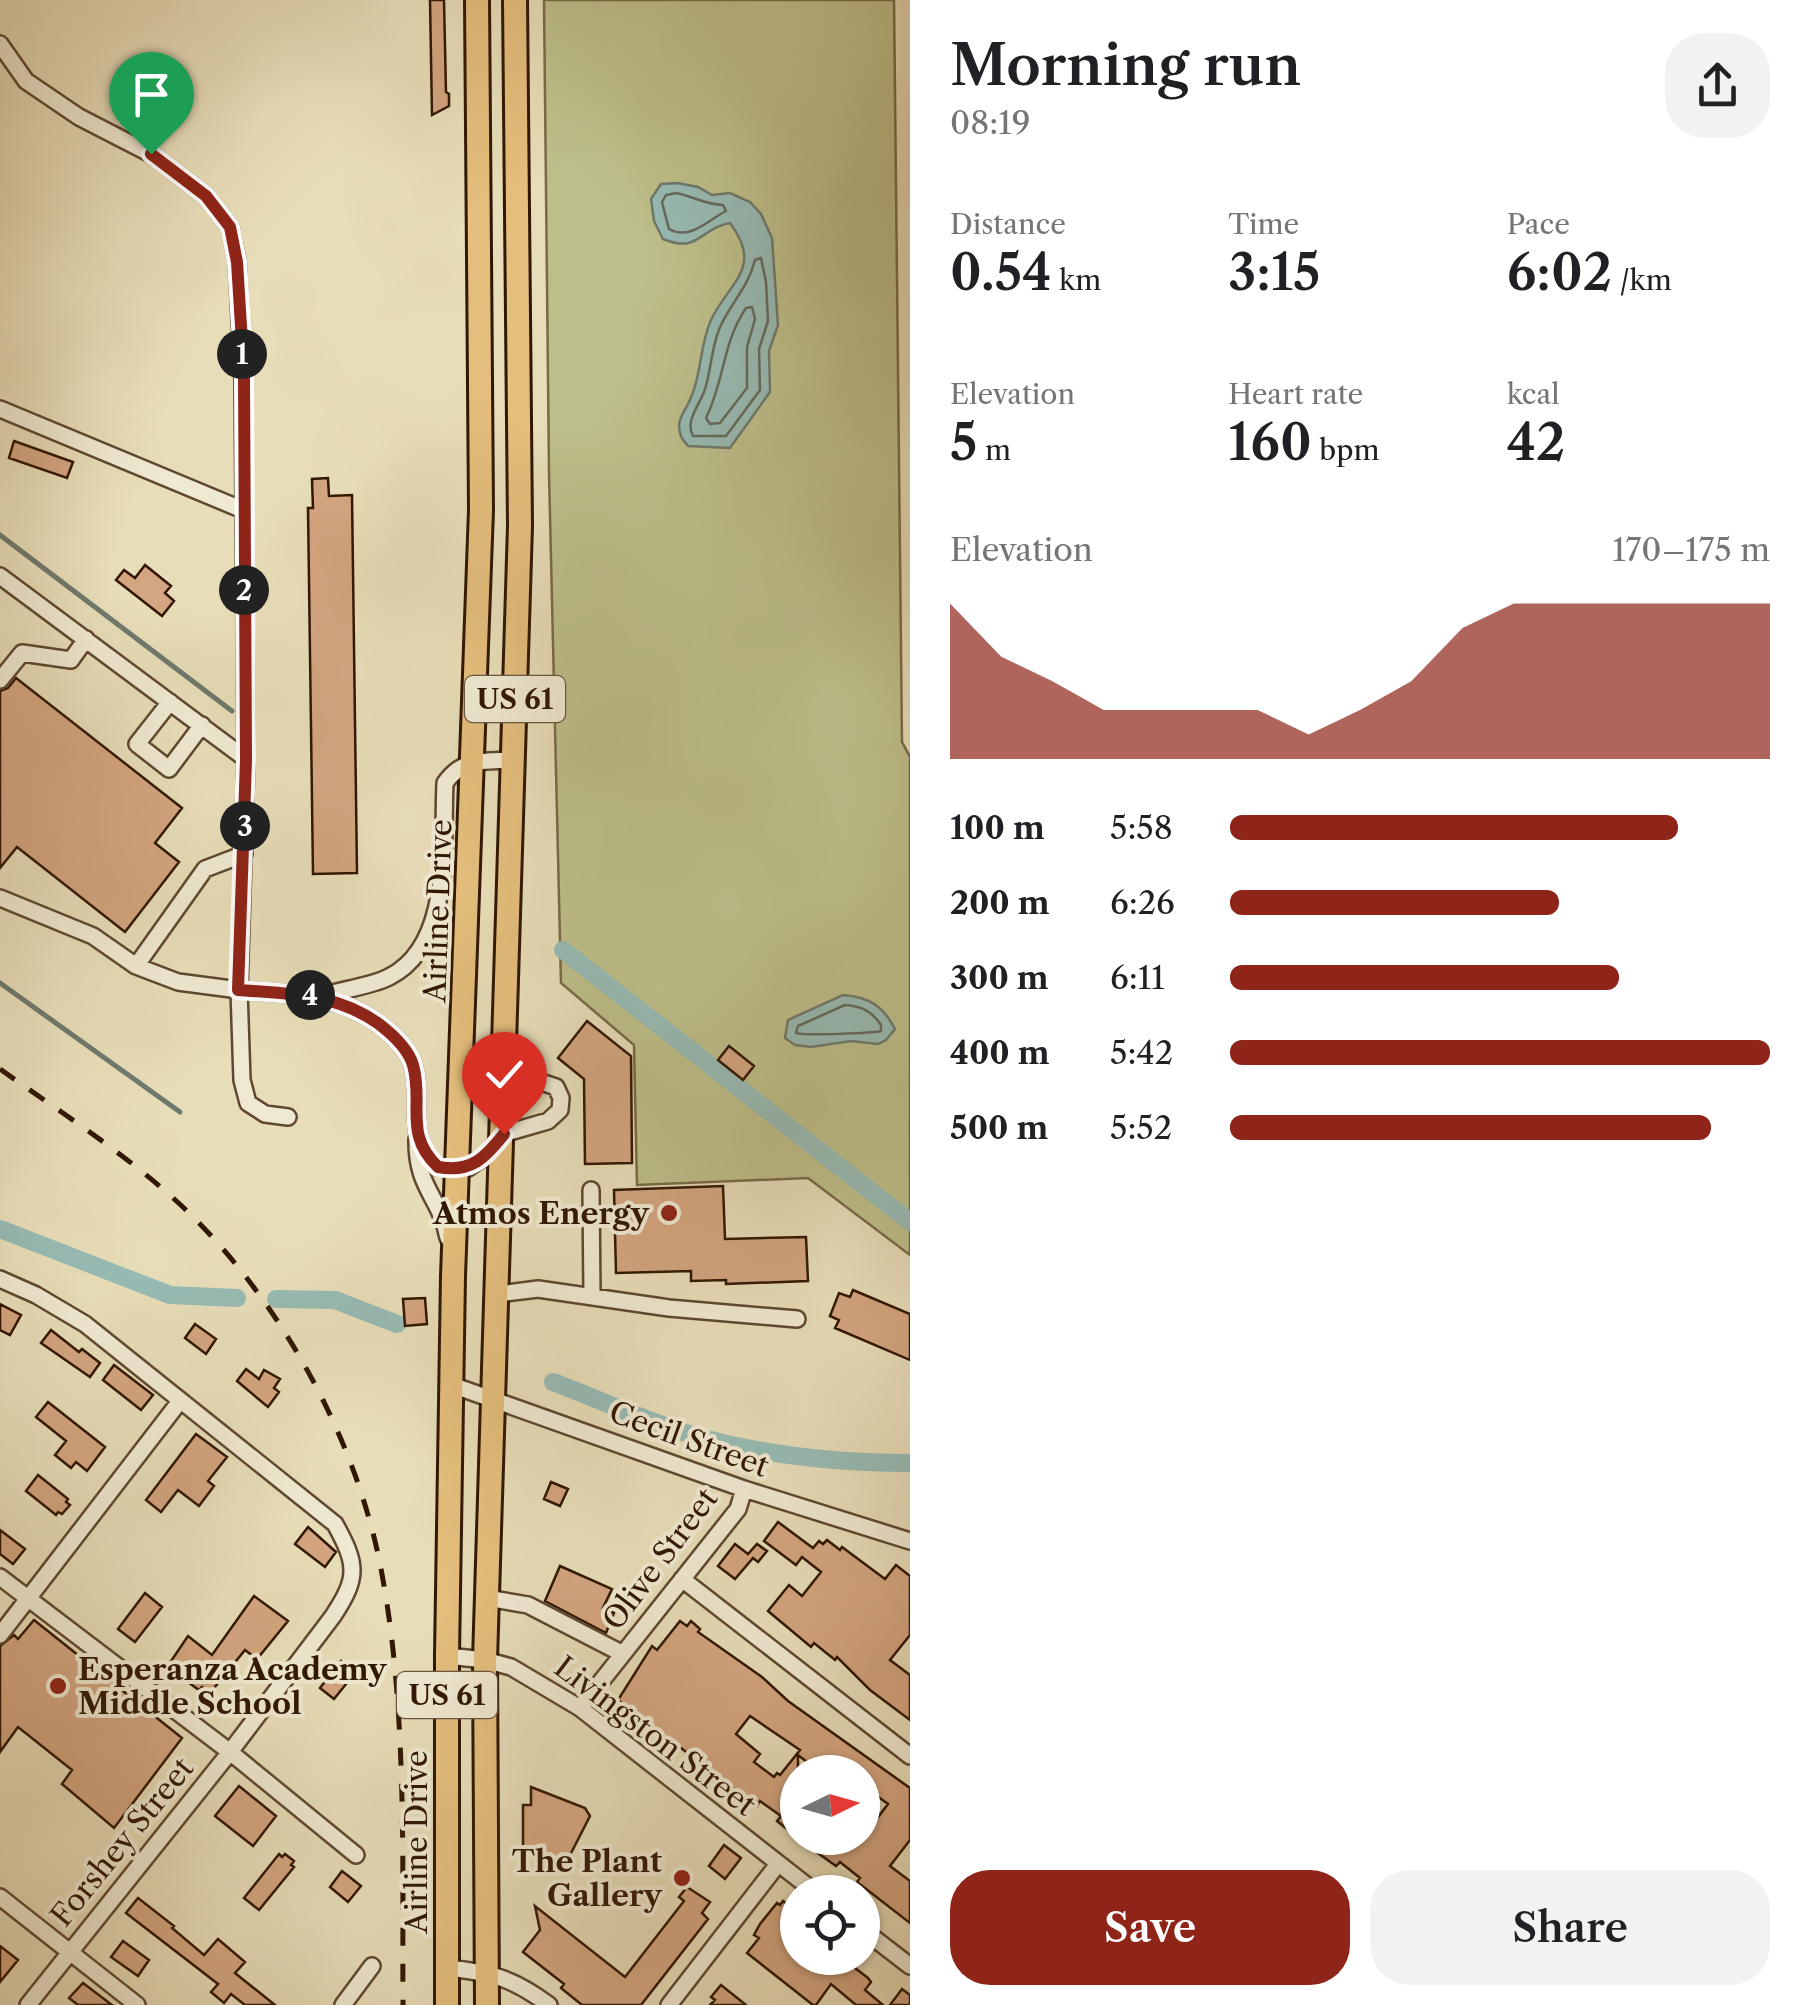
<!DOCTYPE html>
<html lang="en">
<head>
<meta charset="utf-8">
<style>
  :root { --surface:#fff; --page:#f2f2f2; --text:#202124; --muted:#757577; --accent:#8f2418 }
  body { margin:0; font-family:"Libre Caslon Text",serif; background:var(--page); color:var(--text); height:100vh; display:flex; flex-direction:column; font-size:38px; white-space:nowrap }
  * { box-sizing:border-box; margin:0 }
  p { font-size:32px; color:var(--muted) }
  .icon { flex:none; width:55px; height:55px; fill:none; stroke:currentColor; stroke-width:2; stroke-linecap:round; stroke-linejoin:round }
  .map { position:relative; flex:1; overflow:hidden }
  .drawer { display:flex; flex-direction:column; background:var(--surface); width:900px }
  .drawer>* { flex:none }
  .needle { width:65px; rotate:85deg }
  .tools { position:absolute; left:780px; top:1755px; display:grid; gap:20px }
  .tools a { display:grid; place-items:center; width:100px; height:100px; border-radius:50%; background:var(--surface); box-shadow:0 2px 8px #0004; font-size:50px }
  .pin { position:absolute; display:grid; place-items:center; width:85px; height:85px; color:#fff; margin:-102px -42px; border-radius:50% 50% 50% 0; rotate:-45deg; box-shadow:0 0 10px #0007 }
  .pin .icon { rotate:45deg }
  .km { position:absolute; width:50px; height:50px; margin:-25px; border-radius:50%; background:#222; color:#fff; font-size:28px; line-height:50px; text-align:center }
  .round { display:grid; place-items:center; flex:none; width:105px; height:105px; border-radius:40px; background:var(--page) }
  .headline { display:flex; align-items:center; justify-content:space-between; height:170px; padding:0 40px }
  h1 { font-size:55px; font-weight:600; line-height:75px }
  .stats { display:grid; grid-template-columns:repeat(3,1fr); gap:15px; height:170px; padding:10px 40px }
  .stats div { display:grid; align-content:center }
  .stats b { font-size:50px; font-weight:600 }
  .stats small { font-size:28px; font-weight:400 }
  .stats p { font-size:28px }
  .chart { height:280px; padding:20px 40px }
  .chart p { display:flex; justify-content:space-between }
  .chart svg { width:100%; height:180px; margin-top:10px; fill:var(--accent); opacity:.7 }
  .action { display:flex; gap:20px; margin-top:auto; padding:20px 40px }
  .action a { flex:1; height:115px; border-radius:40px; background:var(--accent); color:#fff; font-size:40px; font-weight:600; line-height:115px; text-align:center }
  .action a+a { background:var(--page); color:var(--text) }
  ul { padding:0 40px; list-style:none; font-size:32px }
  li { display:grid; grid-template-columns:160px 120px 1fr; align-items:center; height:75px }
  li i { height:25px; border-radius:12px; background:var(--accent) }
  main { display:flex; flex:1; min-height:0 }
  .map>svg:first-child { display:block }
  .green { fill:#bdbf8a; stroke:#776b46; stroke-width:2.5 }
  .water { fill:#97bbb4; stroke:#6e796d; stroke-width:2.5 }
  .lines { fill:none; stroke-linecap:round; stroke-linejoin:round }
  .shore { stroke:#64695c; stroke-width:2.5 }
  .stream { stroke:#6e796d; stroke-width:5 }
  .canal { stroke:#97bbb4; stroke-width:18 }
  .building { fill:#d3a580; stroke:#311703; stroke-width:2.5; fill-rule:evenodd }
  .minor-casing { stroke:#5e4830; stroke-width:20 }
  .highway-casing { stroke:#311703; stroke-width:28 }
  .minor { stroke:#efe9d1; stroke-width:15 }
  .highway { stroke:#e4be7c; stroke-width:22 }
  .rail { stroke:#311703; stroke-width:5; stroke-dasharray:18 18; stroke-linecap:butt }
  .route-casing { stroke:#fff; stroke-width:20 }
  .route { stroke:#8f2418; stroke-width:12 }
  .poi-dot { fill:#8f2418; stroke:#efe9d1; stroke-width:4 }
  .labels { text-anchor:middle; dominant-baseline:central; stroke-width:8; stroke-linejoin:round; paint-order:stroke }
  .shield { fill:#efe9d1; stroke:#6a5641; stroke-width:2.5 }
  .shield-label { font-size:28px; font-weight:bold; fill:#311703 }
  .street-label { font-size:30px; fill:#311703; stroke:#efe9d1 }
  .poi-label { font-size:30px; font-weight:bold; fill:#311703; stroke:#efe9d1; text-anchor:end }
</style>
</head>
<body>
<main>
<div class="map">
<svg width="910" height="2005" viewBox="0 0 910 2005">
  <rect width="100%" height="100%" fill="#e7ddb8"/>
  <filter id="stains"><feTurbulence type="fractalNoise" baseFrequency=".002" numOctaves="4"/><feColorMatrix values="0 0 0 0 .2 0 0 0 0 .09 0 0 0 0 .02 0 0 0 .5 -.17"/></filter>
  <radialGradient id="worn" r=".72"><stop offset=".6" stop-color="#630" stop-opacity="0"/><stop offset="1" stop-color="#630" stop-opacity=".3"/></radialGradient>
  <path class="green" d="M544 0H894L902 742 910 757V1255L808 1178 637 1185 634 1045 561 983 549 473Z"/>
  <path class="water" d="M677 183 698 187 712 195 730 193 750 202 761 214 772 238 778 325 769 351 770 392 730 448 688 446C682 439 679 435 679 425 680 416 684 412 688 404 702 377 699 347 711 320 729 282 764 268 730 223 700 228 699 254 663 239L654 221 651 199 661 184Z
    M843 995C869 997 883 1006 895 1029L886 1040 878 1044 851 1041 811 1047 795 1045 785 1038 788 1020Z"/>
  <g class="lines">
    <path class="shore" d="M677 193C694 197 707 205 723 205L726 211C708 220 690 241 669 229L662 202 666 195Z
      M761 258 766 282 768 321 759 349 760 390 726 436H693C685 422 698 407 704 392 712 370 711 344 722 323 734 299 748 287 755 260Z
      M752 307 755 319 747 347V388L720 423 710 424 706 418C725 379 722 344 746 308Z
      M845 1005C861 1006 872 1011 881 1025V1031C874 1033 803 1036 796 1033L798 1026Z"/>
    <path class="stream" d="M0 535 232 711
      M0 983 180 1112"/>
    <path class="canal" d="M563 950 910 1222
      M0 1229 170 1295 237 1298
      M276 1299 335 1300 397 1324
      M553 1382C598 1399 643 1420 689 1434 761 1455 836 1463 910 1463"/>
  </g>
  <path class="building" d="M430 0H444L446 92 449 94V106L432 115Z
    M14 441 73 462 67 478 9 458Z
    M328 478 329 496 352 495 357 873 313 874 308 508H313L312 479Z
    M145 565 171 586 165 593 174 601 162 616 116 580 124 570 135 578Z
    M16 678 182 808 155 843 179 862 125 932 17 847 0 868V691L8 688Z
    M587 1021 631 1056 632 1163 585 1164 584 1079 558 1058Z
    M729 1046 754 1066 743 1080 718 1060Z
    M723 1186 725 1239 806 1237 808 1281 726 1284V1280L691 1281V1271L616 1273 614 1190Z
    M853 1290 910 1314V1360L835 1328 839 1320 830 1316 839 1293 850 1297Z
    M425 1298 427 1324 405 1326 403 1299Z
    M0 1304 21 1315 10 1335 0 1330Z
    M195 1324 216 1339 206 1354 185 1338Z
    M51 1330 79 1352 82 1349 100 1363 90 1377 41 1343Z
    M114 1365 153 1395 141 1410 103 1380Z
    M246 1369 259 1379 264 1370 280 1379 274 1388 279 1392 268 1407 237 1381Z
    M48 1402 105 1447 87 1471 76 1462 71 1468 55 1455 66 1441 36 1417Z
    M196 1434 227 1457 208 1481 214 1486 199 1506 178 1490 161 1512 146 1500Z
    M38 1475 68 1499 66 1502 70 1505 62 1514 58 1512 56 1515 26 1491Z
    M551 1482 568 1489 560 1506 544 1499Z
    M778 1522 813 1548 819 1541 823 1544 827 1540 840 1550 842 1547 885 1579 896 1565 910 1576V1635L890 1660 910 1675V1720L870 1690 837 1657 835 1660 814 1643 811 1647 768 1611 789 1585 802 1596 821 1572 802 1557 796 1565 764 1541Z
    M308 1527 336 1552 325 1567 295 1544Z
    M0 1530 25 1549 13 1564 0 1554Z
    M735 1544 748 1554 757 1544 767 1551 758 1562 753 1558 735 1579 718 1566Z
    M560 1566 612 1589 603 1608 614 1613 606 1633 545 1601Z
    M145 1593 162 1607 135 1642 118 1629Z
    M254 1596 288 1621 257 1659 245 1650 210 1693 202 1687 199 1690 167 1667 188 1636 212 1655Z
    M34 1620 182 1738 114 1828 62 1784 72 1770 18 1727 0 1752V1646L14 1635 18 1639Z
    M680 1621 687 1626 691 1621 700 1629 698 1632 762 1677 788 1701 910 1788V1840L890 1866 910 1881V1923L857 1882 860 1878 840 1862 836 1866 797 1838H862L888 1804 862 1785V1772H820L798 1755V1816L787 1829 777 1821 781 1816 760 1801 757 1806 618 1700 652 1646 657 1650ZM750 1716 800 1750 780 1775 777 1773 774 1777 754 1762 760 1754 736 1734Z
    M341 1661 355 1673 334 1699 320 1688Z
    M239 1786 276 1816 253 1846 215 1816Z
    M531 1787 585 1808 590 1816 569 1857H523V1805H531Z
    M724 1845 741 1858 725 1879 709 1866Z
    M279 1854 282 1857 285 1854 294 1861 291 1865 294 1867 259 1910 244 1898Z
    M342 1871 361 1886 348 1902 330 1887Z
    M687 1887 710 1902 702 1913 708 1919 641 2005H582L561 1988 564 1984 523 1952 540 1930 535 1906 625 1977 684 1901 679 1897Z
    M138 1898 174 1926 172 1928 204 1955 218 1939 245 1962 235 1973 275 2005H245L231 1994 224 2003 211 1992 218 1984 126 1913Z
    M783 1901 798 1913V1958H842L868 1978 871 1982 865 1990 883 2005H856L831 1984 816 2005H813L747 1953 759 1938 754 1935 760 1924 777 1903 780 1905Z
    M123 1941 149 1960 138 1976 111 1957Z
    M0 1946 18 1960 0 1982Z
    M83 1983 112 2005H78L69 1998Z
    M721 1985 746 2005H710L715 2000 711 1997Z
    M902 1989 910 1995V2005H890Z"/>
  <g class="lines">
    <defs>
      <path id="minor" d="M0 44 26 81 79 117 151 154 206 196 230 227 237 261 243 374 246 759 239 990C290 994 336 993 379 1024 392 1034 408 1049 413 1065 424 1104 403 1135 438 1167L468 1168 488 1154 503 1134 548 1121 560 1110 561 1098 556 1087 505 1070
        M0 409 243 510
        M0 576 246 759
        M0 680 22 653 71 660 86 639
        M170 702 137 744 169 769 202 725
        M244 854 205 869 136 966 178 982 239 990 242 1080 248 1103 265 1114 288 1117
        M0 898 93 936 136 966
        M321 996C340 990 372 986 389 977 453 945 442 843 445 783 463 757 484 762 514 760
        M417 1139C416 1189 440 1196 448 1238
        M591 1190 592 1297
        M0 1279 36 1295 85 1324 335 1524C357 1564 359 1577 333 1616L230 1752 28 2005
        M498 1294 538 1289 669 1308 797 1319
        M452 1385 744 1489 910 1541
        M0 1577 230 1752 356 1855
        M682 1579 910 1756
        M487 1598 528 1605 623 1654
        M0 1635 180 1401
        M447 1656 485 1660 511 1667 580 1708 815 1892
        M580 1708 738 1509 744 1489
        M0 1897 137 2005
        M862 1929 910 1966
        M446 1968C490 1972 513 1978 549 2005
        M343 2005 372 1966
        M669 2005 778 1864"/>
      <path id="highway" d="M447 2005V1656L453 1276 481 510 477 0
        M487 2005 485 1660 520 526 515 0"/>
    </defs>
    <use href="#minor" class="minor-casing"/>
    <use href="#highway" class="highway-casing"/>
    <use href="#minor" class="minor"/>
    <use href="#highway" class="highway"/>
    <path class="rail" d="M0 1069C63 1114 131 1157 187 1211 279 1300 353 1433 379 1559 408 1700 402 1860 403 2005"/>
  </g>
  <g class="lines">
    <defs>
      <path id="route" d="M151 154 206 196 230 227 237 262 244 374 246 760 238 990C290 994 336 993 379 1024 392 1034 408 1048 413 1065 424 1104 403 1134 438 1167 471 1173 485 1158 504 1134"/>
    </defs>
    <use href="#route" class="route-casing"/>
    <use href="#route" class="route"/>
  </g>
  <g class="poi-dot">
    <circle cx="669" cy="1213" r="10"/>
    <circle cx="58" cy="1686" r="10"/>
    <circle cx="682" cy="1878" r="10"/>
  </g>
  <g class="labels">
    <g class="shield">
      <rect x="465" y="676" width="100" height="46" rx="8"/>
      <rect x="397" y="1672" width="100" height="46" rx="8"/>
    </g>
    <g class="shield-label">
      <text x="515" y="699">US 61</text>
      <text x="447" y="1695">US 61</text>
    </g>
    <g class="street-label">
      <text transform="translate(438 911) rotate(-88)">Airline Drive</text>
      <text transform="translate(689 1439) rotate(20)">Cecil Street</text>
      <text transform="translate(660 1559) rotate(-53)">Olive Street</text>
      <text transform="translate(655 1736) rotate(37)">Livingston Street</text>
      <text transform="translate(122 1842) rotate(-51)">Forshey Street</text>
      <text transform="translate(416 1842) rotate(-90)">Airline Drive</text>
    </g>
    <g class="poi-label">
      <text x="649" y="1213">Atmos Energy</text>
      <text x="78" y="1669" text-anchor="start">Esperanza Academy<tspan x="78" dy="34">Middle School</tspan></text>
      <text x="662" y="1861">The Plant<tspan x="662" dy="34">Gallery</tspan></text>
    </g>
  </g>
  <rect width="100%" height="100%" filter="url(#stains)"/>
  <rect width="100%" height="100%" fill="url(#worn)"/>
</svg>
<div class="tools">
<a><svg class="needle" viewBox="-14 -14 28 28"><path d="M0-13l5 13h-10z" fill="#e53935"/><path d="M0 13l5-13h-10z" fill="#757577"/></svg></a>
<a><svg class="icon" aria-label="locate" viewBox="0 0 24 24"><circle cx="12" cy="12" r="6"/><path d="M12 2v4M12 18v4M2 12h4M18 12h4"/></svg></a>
</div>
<div class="pin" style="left:151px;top:154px;background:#1e9e55"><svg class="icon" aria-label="arrive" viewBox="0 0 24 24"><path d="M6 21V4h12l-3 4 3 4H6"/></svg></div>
<div class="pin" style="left:504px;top:1134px;background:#d93025"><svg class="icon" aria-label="check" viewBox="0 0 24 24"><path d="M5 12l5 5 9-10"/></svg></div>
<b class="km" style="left:242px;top:354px">1</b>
<b class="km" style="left:244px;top:590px">2</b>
<b class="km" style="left:245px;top:826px">3</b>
<b class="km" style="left:310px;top:995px">4</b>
</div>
<section class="drawer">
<div class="headline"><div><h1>Morning run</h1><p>08:19</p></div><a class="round"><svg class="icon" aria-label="share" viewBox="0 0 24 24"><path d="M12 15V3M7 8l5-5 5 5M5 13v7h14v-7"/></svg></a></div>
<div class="stats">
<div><p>Distance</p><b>0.54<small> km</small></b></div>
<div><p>Time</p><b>3:15</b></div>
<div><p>Pace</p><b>6:02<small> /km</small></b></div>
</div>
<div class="stats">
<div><p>Elevation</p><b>5<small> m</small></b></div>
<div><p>Heart rate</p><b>160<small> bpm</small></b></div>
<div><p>kcal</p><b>42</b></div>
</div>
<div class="chart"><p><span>Elevation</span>170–175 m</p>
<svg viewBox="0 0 160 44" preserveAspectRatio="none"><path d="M0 44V6L10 19L20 25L30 32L40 32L50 32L60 32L70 38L80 32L90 25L100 12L110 6L120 6L130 6L140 6L150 6L160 6V44z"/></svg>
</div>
<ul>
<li><b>100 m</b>5:58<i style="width:83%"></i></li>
<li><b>200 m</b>6:26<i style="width:61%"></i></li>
<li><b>300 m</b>6:11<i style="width:72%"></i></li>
<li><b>400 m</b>5:42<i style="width:100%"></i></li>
<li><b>500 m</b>5:52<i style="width:89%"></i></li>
</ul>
<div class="action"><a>Save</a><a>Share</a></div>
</section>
</main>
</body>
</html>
